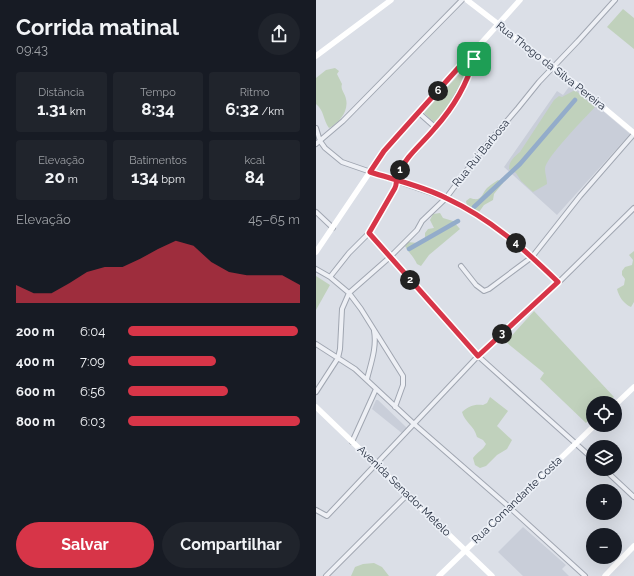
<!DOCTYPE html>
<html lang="pt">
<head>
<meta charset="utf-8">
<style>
  :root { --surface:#171b24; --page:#20242c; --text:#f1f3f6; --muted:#9ea1a6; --accent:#d73548 }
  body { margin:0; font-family:Raleway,sans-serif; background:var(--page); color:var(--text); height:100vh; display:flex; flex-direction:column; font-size:15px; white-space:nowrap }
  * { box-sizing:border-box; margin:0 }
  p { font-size:13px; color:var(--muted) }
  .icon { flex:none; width:22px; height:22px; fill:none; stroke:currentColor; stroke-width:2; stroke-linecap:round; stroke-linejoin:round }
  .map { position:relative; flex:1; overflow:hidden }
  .drawer { display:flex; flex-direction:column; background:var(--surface); width:316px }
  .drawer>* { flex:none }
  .tools { position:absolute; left:270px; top:396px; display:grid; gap:8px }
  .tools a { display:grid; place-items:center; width:36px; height:36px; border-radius:50%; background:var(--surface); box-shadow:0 4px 16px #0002; font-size:20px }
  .pin { position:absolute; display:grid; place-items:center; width:34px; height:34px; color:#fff; margin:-17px; border-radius:8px; box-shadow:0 2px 6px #0006 }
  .km { position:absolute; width:20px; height:20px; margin:-10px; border-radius:50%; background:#222; color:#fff; font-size:11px; line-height:20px; text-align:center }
  .round { display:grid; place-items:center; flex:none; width:42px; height:42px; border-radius:21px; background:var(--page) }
  .overview { display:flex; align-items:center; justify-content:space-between; height:68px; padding:0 16px }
  h1 { font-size:22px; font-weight:700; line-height:30px }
  .figures { display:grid; grid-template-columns:repeat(3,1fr); gap:6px; height:68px; padding:4px 16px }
  .figures div { display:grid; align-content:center; border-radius:4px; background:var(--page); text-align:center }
  .figures b { font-size:17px; font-weight:700 }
  .figures small { font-size:11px; font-weight:400 }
  .figures p { font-size:11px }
  .chart { height:112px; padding:8px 16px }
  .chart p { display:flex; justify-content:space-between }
  .chart svg { width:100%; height:72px; margin-top:4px; fill:var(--accent); opacity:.7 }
  .primary-button { display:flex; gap:8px; margin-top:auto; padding:8px 16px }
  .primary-button a { flex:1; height:46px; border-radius:24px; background:var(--accent); color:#fff; font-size:16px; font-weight:700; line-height:46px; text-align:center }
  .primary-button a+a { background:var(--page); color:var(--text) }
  ul { padding:0 16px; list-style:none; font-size:13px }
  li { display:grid; grid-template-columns:64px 48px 1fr; align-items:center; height:30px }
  li i { height:10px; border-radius:5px; background:var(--accent) }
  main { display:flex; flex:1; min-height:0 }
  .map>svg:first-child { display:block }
  .built { fill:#c9ced9 }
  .green { fill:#c0d1bc }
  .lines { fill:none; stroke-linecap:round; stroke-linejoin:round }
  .canal { stroke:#93acca; stroke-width:4.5 }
  .street-casing { stroke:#a0a6b1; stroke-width:6 }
  .street { stroke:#eef0f5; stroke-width:4 }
  .secondary { stroke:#fff; stroke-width:5.5 }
  .route-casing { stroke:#fff; stroke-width:8 }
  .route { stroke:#d73548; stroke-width:5 }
  .labels { text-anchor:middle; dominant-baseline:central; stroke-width:3.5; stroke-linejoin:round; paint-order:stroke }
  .street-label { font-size:11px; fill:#242d3e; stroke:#eaeef5 }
</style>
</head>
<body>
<main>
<section class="drawer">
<div class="overview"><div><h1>Corrida matinal</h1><p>09:43</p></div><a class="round"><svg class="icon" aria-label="share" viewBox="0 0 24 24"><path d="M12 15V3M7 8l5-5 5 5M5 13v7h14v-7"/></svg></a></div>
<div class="figures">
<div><p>Distância</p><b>1.31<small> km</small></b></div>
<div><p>Tempo</p><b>8:34</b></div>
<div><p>Ritmo</p><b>6:32<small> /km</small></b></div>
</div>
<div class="figures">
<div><p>Elevação</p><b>20<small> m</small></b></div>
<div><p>Batimentos</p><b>134<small> bpm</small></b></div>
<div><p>kcal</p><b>84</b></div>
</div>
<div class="chart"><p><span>Elevação</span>45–65 m</p>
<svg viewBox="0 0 160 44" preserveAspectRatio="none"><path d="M0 44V33L10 38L20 38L30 32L40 25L50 22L60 22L70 17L80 11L90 6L100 9L110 19L120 25L130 27L140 27L150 27L160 33V44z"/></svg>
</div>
<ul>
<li><b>200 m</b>6:04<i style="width:99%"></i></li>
<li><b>400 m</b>7:09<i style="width:51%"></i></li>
<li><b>600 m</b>6:56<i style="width:58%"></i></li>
<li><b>800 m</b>6:03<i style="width:100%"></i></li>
</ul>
<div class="primary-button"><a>Salvar</a><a>Compartilhar</a></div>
</section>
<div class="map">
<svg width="318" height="576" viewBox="0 0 318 576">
  <rect width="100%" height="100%" fill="#dbdfe7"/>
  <path class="built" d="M255 84 314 134 241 215 188 167 241 91 247 95Z
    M60 400H62L90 427V430L87 434 56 409Z
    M207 527 250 565 246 569 253 576H207L182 552Z"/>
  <path class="green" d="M307 9 318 18V49L291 27Z
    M155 61C154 77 130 111 120 124L108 113Z
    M19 68 23 71 21 74 26 84C24 89 29 93 30 99 33 111 23 123 13 128 7 120 8 110 0 104V78L10 70Z
    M259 90 279 107C270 117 229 158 229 169 229 174 231 179 231 184L217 192 205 181 200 173 193 169C193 161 198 157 204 152L238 100 243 96 246 97Z
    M182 180 187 183 178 194 177 200 168 205 163 212 151 206 150 201 154 198C166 202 165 195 171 188 174 185 178 183 182 180Z
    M124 213 127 218 137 221 144 229 113 255 105 266 101 264C98 257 93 253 89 246L92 242 101 243 109 238V233L112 229 118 228 114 220 117 214Z
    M318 251V302L315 307C308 304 303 297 301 289L308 285 309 279 306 275V271L309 267 316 265 317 260 313 255Z
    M0 276 14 285 0 310Z
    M218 311 298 397 291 403H277V416L270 423 224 379 228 373 190 342Z
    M174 397 192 411 181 426 196 440 191 449 181 455 170 466 164 468 159 465 157 458C161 452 167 450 170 444L167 440 161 437C158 425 149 423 146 412 153 406 158 404 167 405L171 403Z
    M58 563 66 567 73 576H35L39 567 47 564Z"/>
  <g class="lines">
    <path class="canal" d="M158 207 204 164 259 100
      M93 249 142 221"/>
    <defs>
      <path id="street" d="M103 113 120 128
        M0 128 4 141 9 148 26 162 130 198 168 219 192 236 242 282
        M0 144 27 121 146 0
        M0 212 17 228
        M53 233 162 356 277 459
        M145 266 160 285 168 291 173 289 216 257 264 196 318 134
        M0 269 14 277 33 293 45 309 87 376V385L79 407
        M14 277 33 253 53 233 79 188 82 173 87 165 120 128 132 112 151 78 156 66 160 50
        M0 344 39 369 98 424 192 506 269 576
        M51 379C55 363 61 347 58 331
        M0 392 22 358 24 349 26 309 33 293 74 257 101 230 106 221 130 198 166 150 202 108 223 82 262 41 299 0
        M36 442 60 389
        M288 469 318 497
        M0 510 11 516 162 356 245 280 318 208
        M10 576 92 494"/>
    </defs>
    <use href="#street" class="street-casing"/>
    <use href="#street" class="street"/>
    <path class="secondary" d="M151 0 262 86 318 133
      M0 56 75 0
      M0 252 68 151 204 0
      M299 405 318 387
      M0 407 176 576
      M123 576 279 425
      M289 576 318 546"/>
  </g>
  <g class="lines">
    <defs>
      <path id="route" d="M158 59C151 84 136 109 119 128 107 143 90 156 82 174 80 178 81 184 79 188L53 233 162 356 242 282C207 248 175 219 130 198 106 186 79 180 54 172L68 151 161 47 158 59"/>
    </defs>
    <use href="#route" class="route-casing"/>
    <use href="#route" class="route"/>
  </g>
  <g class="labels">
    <g class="street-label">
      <text transform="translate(235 66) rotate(38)">Rua Thogo da Silva Pereira</text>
      <text transform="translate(165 153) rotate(-51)">Rua Rui Barbosa</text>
      <text transform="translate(88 491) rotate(44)">Avenida Senador Metelo</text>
      <text transform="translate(201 500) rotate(-44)">Rua Comandante Costa</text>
    </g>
  </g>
</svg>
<div class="tools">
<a><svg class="icon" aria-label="locate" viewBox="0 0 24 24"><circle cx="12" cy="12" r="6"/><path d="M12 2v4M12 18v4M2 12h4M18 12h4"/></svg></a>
<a><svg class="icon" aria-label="layers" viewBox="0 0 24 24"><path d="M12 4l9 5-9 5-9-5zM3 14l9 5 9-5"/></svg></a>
<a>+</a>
<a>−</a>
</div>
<div class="pin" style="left:158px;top:59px;background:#1e9e55"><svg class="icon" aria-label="arrive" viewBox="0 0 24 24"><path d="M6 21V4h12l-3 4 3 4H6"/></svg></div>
<b class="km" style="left:84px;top:170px">1</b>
<b class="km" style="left:94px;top:280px">2</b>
<b class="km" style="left:186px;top:334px">3</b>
<b class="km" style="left:200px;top:243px">4</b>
<b class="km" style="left:122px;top:91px">6</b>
</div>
</main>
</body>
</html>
